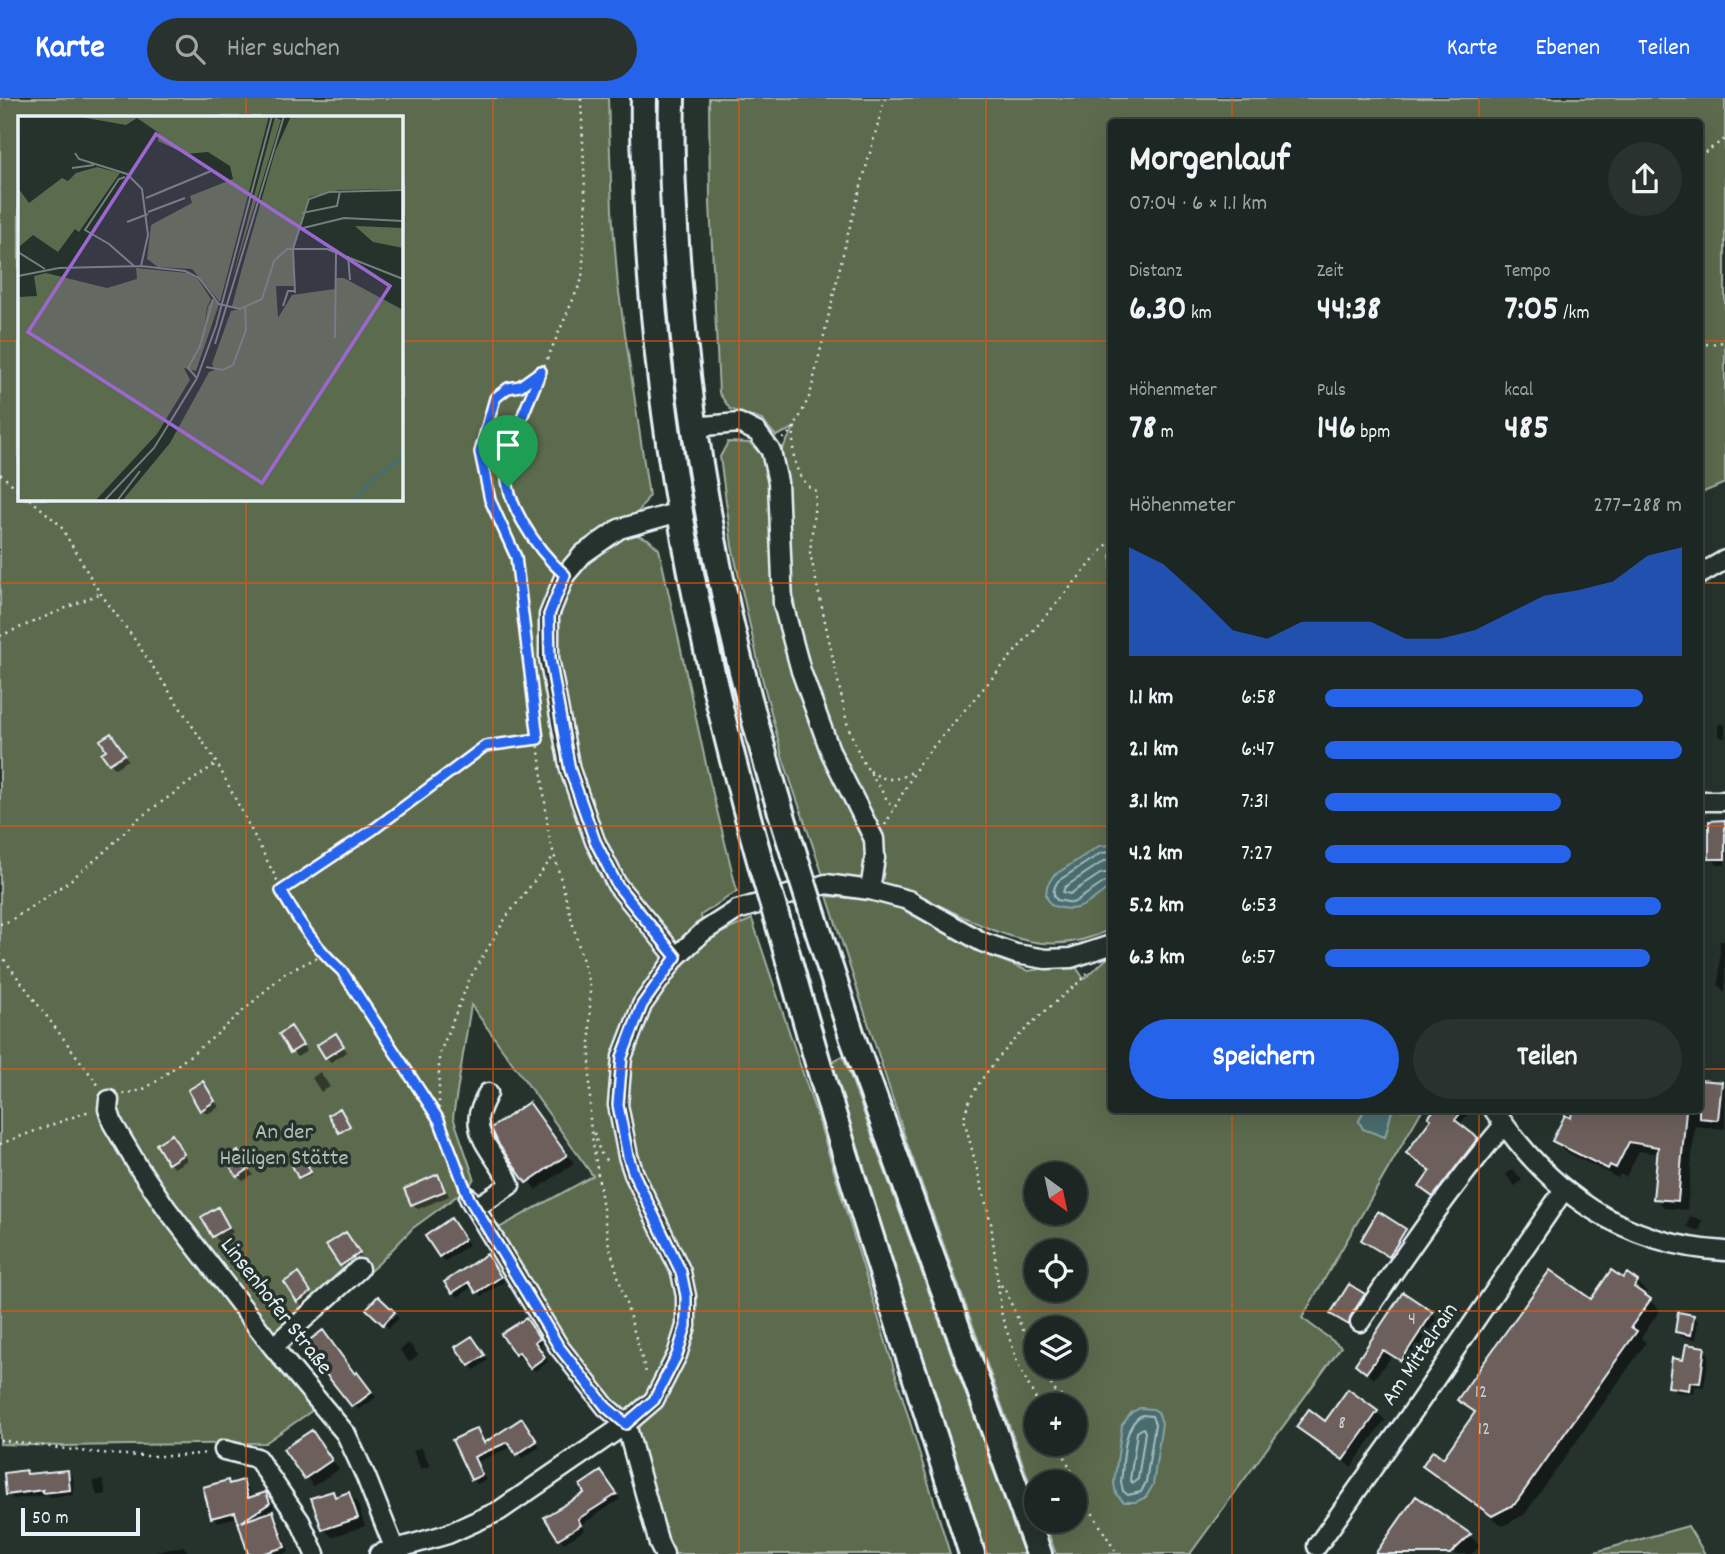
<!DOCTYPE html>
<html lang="de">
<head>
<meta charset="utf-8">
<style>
  :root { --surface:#1c2622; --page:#29322f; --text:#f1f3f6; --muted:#a0a5a5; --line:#3a4340; --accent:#2563eb }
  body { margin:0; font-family:Dekko,sans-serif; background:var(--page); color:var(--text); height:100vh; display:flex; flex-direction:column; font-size:26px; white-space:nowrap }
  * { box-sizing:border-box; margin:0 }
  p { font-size:23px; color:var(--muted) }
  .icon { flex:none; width:38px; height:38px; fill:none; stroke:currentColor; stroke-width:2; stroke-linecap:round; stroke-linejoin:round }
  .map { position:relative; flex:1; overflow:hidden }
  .details { position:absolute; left:1108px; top:21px; width:595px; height:994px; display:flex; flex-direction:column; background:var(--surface); border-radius:7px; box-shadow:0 7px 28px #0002,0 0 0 2px var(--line) }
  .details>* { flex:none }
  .needle { width:46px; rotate:147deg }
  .buttons { position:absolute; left:1024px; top:1064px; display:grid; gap:14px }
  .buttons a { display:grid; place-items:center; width:63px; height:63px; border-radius:50%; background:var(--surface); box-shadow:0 7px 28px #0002,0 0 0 2px var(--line); font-size:35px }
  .scale { position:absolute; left:21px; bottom:18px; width:119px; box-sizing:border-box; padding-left:7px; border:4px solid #e8f1f8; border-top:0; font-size:19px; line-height:24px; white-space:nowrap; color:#e8f1f8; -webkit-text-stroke:5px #26332d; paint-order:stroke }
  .pin { position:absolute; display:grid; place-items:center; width:60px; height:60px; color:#fff; margin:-72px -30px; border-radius:50% 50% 50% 0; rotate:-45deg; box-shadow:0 0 7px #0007 }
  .pin .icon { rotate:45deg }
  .round { display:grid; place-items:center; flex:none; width:74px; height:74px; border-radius:37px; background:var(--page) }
  .headline { display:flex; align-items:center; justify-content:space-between; height:119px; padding:0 21px }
  h1 { font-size:38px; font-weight:700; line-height:52px }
  .metrics { display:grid; grid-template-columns:repeat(3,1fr); gap:10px; height:119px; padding:7px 21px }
  .metrics div { display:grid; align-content:center }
  .metrics b { font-size:35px; font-weight:700 }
  .metrics small { font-size:19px; font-weight:400 }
  .metrics p { font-size:19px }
  .chart { height:196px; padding:14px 21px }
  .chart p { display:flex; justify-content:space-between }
  .chart svg { width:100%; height:126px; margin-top:7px; fill:var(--accent); opacity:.7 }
  .primary-button { display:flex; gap:14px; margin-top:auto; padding:14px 21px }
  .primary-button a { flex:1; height:80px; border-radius:42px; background:var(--accent); color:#fff; font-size:28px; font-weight:700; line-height:80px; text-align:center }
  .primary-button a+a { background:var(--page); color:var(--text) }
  ul { padding:0 21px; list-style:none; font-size:23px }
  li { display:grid; grid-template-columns:112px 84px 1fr; align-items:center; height:52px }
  li i { height:18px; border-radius:9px; background:var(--accent) }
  header { display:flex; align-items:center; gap:42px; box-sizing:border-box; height:98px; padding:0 35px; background:var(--accent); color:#fff }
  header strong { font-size:33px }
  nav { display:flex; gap:38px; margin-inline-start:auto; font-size:24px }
  .search { width:490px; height:63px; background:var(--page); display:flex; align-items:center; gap:18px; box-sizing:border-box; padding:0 24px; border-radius:38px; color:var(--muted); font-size:26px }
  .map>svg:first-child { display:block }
  .green { fill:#5b6b4e; stroke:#a2aea3; stroke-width:2; fill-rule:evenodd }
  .water { fill:#496d6e; stroke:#89a2a5; stroke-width:2 }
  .shadow { fill:#0007 }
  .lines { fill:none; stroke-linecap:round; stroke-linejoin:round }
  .shore { stroke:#a8bcc1; stroke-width:2 }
  .building { fill:#6d615c; stroke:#e8f1f8; stroke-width:2 }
  .minor-casing { stroke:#e8f1f8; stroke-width:23 }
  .highway-casing { stroke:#e8f1f8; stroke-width:30 }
  .path { stroke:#e8f1f8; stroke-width:2.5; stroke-dasharray:2 5; stroke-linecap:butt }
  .minor { stroke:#26332d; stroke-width:18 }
  .highway { stroke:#26332d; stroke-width:24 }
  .highway-bridge-casing { stroke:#e8f1f8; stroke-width:30; stroke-linecap:butt }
  .highway-bridge { stroke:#26332d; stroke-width:24 }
  .route-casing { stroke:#fff; stroke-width:14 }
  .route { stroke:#2563eb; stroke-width:9 }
  .grid { fill:none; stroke:#e8590c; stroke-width:2; stroke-opacity:0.55 }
  .labels { text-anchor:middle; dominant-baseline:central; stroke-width:7; stroke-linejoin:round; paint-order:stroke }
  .number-label { font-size:19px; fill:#c9cdd1 }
  .park-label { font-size:23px; fill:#b0bbb4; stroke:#26332d }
  .street-label { font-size:23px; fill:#e8f1f8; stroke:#26332d }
  .inset-river { fill:none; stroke:#496d6e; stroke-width:3.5 }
  .inset-road { fill:none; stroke:#747f7e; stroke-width:2 }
  .view { fill:#9c67d0; fill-opacity:0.15; stroke:#9c67d0; stroke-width:3.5 }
  .inset-edge { fill:none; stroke:#e8f1f8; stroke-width:3.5 }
</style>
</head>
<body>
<header>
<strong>Karte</strong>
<div class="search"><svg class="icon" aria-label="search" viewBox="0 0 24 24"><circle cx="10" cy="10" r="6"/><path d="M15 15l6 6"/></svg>Hier suchen</div>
<nav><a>Karte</a><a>Ebenen</a><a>Teilen</a></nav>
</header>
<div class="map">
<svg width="1725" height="1456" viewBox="0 0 1725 1456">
  <rect width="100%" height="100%" fill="#26332d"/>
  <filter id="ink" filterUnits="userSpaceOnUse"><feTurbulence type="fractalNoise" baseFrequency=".0143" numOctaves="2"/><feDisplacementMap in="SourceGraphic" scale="14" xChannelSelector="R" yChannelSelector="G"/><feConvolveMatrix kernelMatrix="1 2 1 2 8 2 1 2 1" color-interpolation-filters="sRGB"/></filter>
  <g filter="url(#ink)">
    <path class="green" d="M0 0H608L612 113 618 188 649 398 639 413 619 431 648 441 659 451 709 680 737 793 701 817 703 833 719 836 752 821 820 1027 950 1456H664L626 1326 564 1244 495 1132 593 1078 471 907 453 1019 474 1080 469 1089 413 1130 379 1165 273 1260 313 1312 265 1345 62 1348 0 1346ZM19 19H401V401H19Z
      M709 0H1725V385L1699 396V24H1111V831C1050 862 1004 838 947 811 926 801 903 793 882 785L883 742 876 722 848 671 816 596 798 531 789 466 780 355 794 330 776 338 762 322 730 311 719 295 710 105Z
      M728 344 750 345 764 359 778 384 783 506 801 573 874 741 870 792 826 786 783 661 759 568 732 448 720 359Z
      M827 798 889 804 977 853 1028 873 1074 866 1084 881 1111 857V1012H1364L1359 1023 1363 1031 1385 1039 1392 1012H1422L1302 1220 1341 1249 1190 1456H1056L1044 1423H1074V1384H1036V1402L907 1045ZM1036 1076H1074V1115H1036ZM1036 1153H1074V1192H1036ZM1036 1230H1074V1269H1036ZM1036 1307H1074V1346H1036Z
      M843 958 1024 1456H981L829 965Z
      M1688 1428 1705 1456H1588Z"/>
    <path class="water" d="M1110 747 1111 788C1088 804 1081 818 1051 807L1046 798 1047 788 1053 778 1099 748Z
      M1364 1012H1392L1385 1039 1363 1031 1359 1023Z
      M1140 1310 1153 1311 1158 1314 1162 1325 1153 1387 1146 1399 1136 1404H1124L1116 1396 1114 1385 1122 1327 1132 1314Z"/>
    <path class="shadow" d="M1718 626H1725V640L1718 638Z
      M115 642 128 662 115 670 110 665 109 653Z
      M1725 724V767H1718L1711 760Z
      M1720 843H1725V894L1719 888Z
      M291 931 307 953 297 959 281 937Z
      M340 943 347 954 331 964 326 959Z
      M320 974 330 989 321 994 312 980Z
      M203 985 219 1009 207 1016 202 1011Z
      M1721 986 1725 990V1031L1695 1028 1687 1112 1665 1110 1655 1100 1659 1056 1639 1053 1626 1079 1620 1076 1618 1080 1564 1053 1554 1042 1569 1012H1699Z
      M529 1006 574 1065 536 1092 501 1046Z
      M1436 1012H1463L1468 1016 1459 1027 1482 1046 1439 1103 1426 1094 1432 1074 1433 1021 1431 1019Z
      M176 1044 187 1062 174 1070 169 1065Z
      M238 1055 253 1077 243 1083 238 1078Z
      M304 1061 312 1076 301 1081 299 1079Z
      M1513 1071 1522 1082 1515 1088 1506 1077Z
      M437 1078 442 1083 449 1098 418 1111 413 1106 406 1092Z
      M217 1111 233 1134 219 1143 214 1138Z
      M1379 1116 1410 1137 1395 1163 1363 1142Z
      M1690 1118 1702 1122 1700 1133 1687 1129Z
      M456 1128 469 1147 445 1163 440 1158Z
      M346 1136 363 1161 346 1172 341 1167Z
      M491 1163 504 1184 482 1198 473 1188 458 1199 446 1185Z
      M298 1177 315 1200 303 1208 298 1203Z
      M1623 1183 1637 1184 1647 1194 1645 1198 1660 1212 1641 1240 1646 1245 1525 1416 1503 1428 1434 1378 1424 1368 1444 1362 1476 1316 1460 1302 1591 1203Z
      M1364 1197 1369 1202 1355 1223 1354 1231 1333 1216Z
      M378 1201 399 1220 389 1230 369 1211Z
      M1432 1215 1439 1222 1409 1269 1392 1258 1374 1281 1357 1266Z
      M1693 1218 1698 1223 1696 1241 1682 1239 1677 1234Z
      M529 1226 542 1246 538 1249 548 1264 535 1273 524 1258 520 1260 516 1256 503 1236Z
      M323 1234 376 1299 359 1312 354 1307Z
      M409 1245 418 1257 409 1264 400 1252Z
      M476 1245 488 1262 475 1272 470 1267Z
      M1704 1251 1709 1256 1704 1289 1695 1288 1694 1296 1675 1294 1670 1289 1685 1264Z
      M1377 1314 1385 1322 1351 1369 1299 1329 1325 1326Z
      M526 1327 540 1349 522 1360 513 1348 477 1364 486 1382 477 1386 472 1381 454 1343 476 1332 485 1346Z
      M312 1334 339 1371 313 1388 286 1352Z
      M421 1349 430 1368 421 1371 413 1353Z
      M26 1374 29 1377 68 1374 73 1379 74 1397 50 1399 48 1397 13 1401 8 1396Z
      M601 1375 620 1401 581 1427 585 1432 564 1445 559 1440Z
      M103 1382 106 1396 97 1398 93 1383Z
      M243 1384 248 1389 251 1401 266 1396 271 1401 274 1410 263 1417 272 1415 277 1420 289 1454 281 1456H250L238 1419 218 1424 213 1419 230 1388Z
      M332 1395 337 1400 349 1396 357 1404 365 1428 332 1439 324 1431Z
      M1417 1400 1470 1438 1480 1448 1472 1456H1377Z
      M184 1448 189 1456H147Z"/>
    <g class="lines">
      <path class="shore" d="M1111 754 1101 755 1058 783C1054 789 1051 796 1057 802L1073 805 1105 784 1111 782
        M1111 762 1104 763 1065 789 1063 794 1070 796 1100 776 1111 774
        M1142 1317 1152 1318 1155 1326 1146 1384 1141 1394 1128 1397 1123 1393 1121 1384C1124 1365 1122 1327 1142 1317Z
        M1143 1330 1145 1334 1138 1381 1133 1385 1130 1382 1137 1334Z"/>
    </g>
    <path class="building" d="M111 635 125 656 109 666 101 655 106 652 100 642Z
      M1725 722V761H1709V723Z
      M291 928 303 947 290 955 279 936Z
      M336 935 344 948 325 960 317 947Z
      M1699 982 1722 984 1718 1022 1699 1020Z
      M203 983 215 1003 200 1013 188 992Z
      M529 1004 567 1057 526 1085 499 1047 491 1030Z
      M340 1010 350 1028 339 1035 328 1017Z
      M1434 1012H1463L1455 1022 1478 1040 1433 1099 1419 1089 1430 1073 1406 1055 1431 1021 1428 1019Z
      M1572 1012H1686L1678 1103 1653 1101 1658 1049 1629 1044 1616 1070 1610 1067 1608 1071 1552 1043 1565 1017 1571 1020Z
      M172 1036 184 1056 168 1066 156 1046Z
      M238 1053 249 1071 237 1079 226 1061Z
      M303 1057 311 1074 298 1080 290 1063Z
      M438 1076 445 1093 411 1107 404 1091Z
      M218 1109 229 1129 212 1139 201 1119Z
      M1378 1113 1406 1131 1389 1159 1361 1142Z
      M451 1120 465 1141 439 1159 425 1138Z
      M346 1134 360 1155 340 1168 326 1147Z
      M487 1156 501 1179 476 1195 469 1184 452 1195 444 1184Z
      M1550 1172 1591 1201 1611 1172 1623 1180 1627 1175 1638 1183 1634 1189 1651 1201 1631 1229 1637 1233 1515 1406 1492 1418 1422 1368 1433 1352 1443 1360 1475 1314 1457 1302Z
      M298 1175 311 1194 297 1204 284 1184Z
      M1349 1186 1365 1196 1351 1218 1349 1227 1330 1216Z
      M1403 1194 1433 1214 1401 1263 1383 1252 1366 1275 1355 1266Z
      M378 1198 395 1214 383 1227 366 1211Z
      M1678 1214 1694 1217 1691 1237 1675 1234Z
      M526 1220 540 1241 535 1244 545 1259 530 1270 519 1254 515 1257 501 1236Z
      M323 1232 355 1276 357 1274 372 1294 352 1309 303 1247Z
      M472 1238 485 1257 469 1268 455 1249Z
      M1686 1246 1705 1249 1700 1285 1690 1284 1689 1292 1668 1289 1672 1260 1683 1262Z
      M1348 1291 1378 1313 1343 1362 1296 1329 1309 1311 1325 1323Z
      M522 1320 537 1343 516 1357 508 1344 474 1359 482 1377 471 1382 452 1342 477 1330 484 1345Z
      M312 1332 332 1362 304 1381 283 1351Z
      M26 1372 27 1376 68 1372 70 1392 43 1395V1392L6 1397 4 1375Z
      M601 1373 617 1396 578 1421 581 1427 558 1441 544 1419 584 1395 580 1387Z
      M228 1382 229 1386 243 1382 248 1400 266 1394 270 1405 241 1424 273 1413 285 1449 261 1456H248L235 1414 211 1420 203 1389Z
      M333 1393 335 1399 349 1394 358 1420 322 1432 311 1400Z
      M1416 1398 1471 1436 1450 1456H1375Z"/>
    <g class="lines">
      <defs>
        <path id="minor" d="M693 329 739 325 757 334 771 353 778 384 783 506 801 573 831 655 874 741 875 760 870 792
          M1699 477 1725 462
          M1699 703H1725
          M676 859 617 787 595 743 570 672 549 560V517L565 477 583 456 619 431 679 414
          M109 1002 108 1011 113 1026 139 1070 167 1111 273 1249 346 1336 366 1379 395 1452
          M1494 1012C1550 1095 1623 1147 1725 1153
          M469 1100 559 1249 606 1309 626 1326
          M475 1110 510 1087C502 1063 474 1043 479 1016 481 1009 485 1001 488 995
          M1360 1224C1405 1156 1451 1089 1504 1027
          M273 1249 359 1171
          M626 1326 659 1446 664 1456
          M224 1352 257 1360 300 1423 315 1456
          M1317 1448 1414 1312 1563 1093
          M379 1456 448 1436 499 1413 626 1326 654 1302 677 1257 686 1228V1198L681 1174 634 1076 628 1058 618 1007 622 959 642 907 676 859 703 834 737 812 826 786 870 792 908 802 982 844 1016 856 1046 861 1071 860 1111 847"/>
        <path id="highway" d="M644 0C643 30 645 60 646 90 654 322 699 548 762 770
          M672 0C670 62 674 124 679 186 694 383 734 568 794 756
          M818 832 853 941 1039 1456
          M783 841C839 1048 907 1251 972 1456"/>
      </defs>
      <use href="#minor" class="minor-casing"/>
      <use href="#highway" class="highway-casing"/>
      <path class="path" d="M1699 58 1725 41
        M1699 247 1725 244
        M542 273 520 288 508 290 495 300 480 354 490 402 516 459 549 738 590 889V1025L608 1143 647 1278
        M795 329C790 353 794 381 816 393L810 455 848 629 862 662 893 711
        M783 341 795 329 810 297 847 139 885 0
        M0 376 19 392
        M30 401 60 427 98 492 135 542 217 665 298 823 323 857 342 873 439 1022
        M552 465 528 435 508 389 507 362 542 273 582 181 586 114 581 0
        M0 538 101 495
        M870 673C885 684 897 683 912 674
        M885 727 920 664 1111 442
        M281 793 374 731 485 648 538 641
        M0 826 10 823 68 784 102 756 139 720 217 665
        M0 856 99 988
        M123 996 142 992 157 983 215 938 285 875 323 857
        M594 1035 600 1054 606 1062 611 1061
        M0 1046 92 1012
        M462 1084 439 1022V957L470 880 507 818 553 759
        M1001 1187 1006 1194 1036 1262
        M1039 1269 1056 1294 1071 1307
        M1039 1307 1020 1271 1002 1219 991 1125 964 1021C972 972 1047 911 1084 880L1088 873
        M1074 1310 1090 1322
        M0 1342C68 1351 138 1364 207 1355
        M1059 1346 1084 1401 1117 1456"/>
      <use href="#minor" class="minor"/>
      <use href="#highway" class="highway"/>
      <defs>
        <path id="highway-bridge" d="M794 756 818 832
          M762 770 783 841"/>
      </defs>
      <use href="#highway-bridge" class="highway-bridge-casing"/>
      <use href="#highway-bridge" class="highway-bridge"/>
    </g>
  </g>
  <g class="lines" filter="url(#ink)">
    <defs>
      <path id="route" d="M541 273C530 301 516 330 508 360 498 399 538 453 565 477L549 517 550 560 570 672 595 743 617 787 676 859 642 907 622 959 618 1007 628 1058 634 1076 681 1174 686 1198V1228L677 1257 654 1302 626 1326 606 1309 559 1249 469 1100 439 1022 342 873C316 850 298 823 281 793L374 731 485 648 538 641 516 459 490 402 480 354 495 300 508 290 520 288Z"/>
    </defs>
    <use href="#route" class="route-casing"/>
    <use href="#route" class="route"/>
  </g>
  <path class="grid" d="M246 0V19M493 0V1456M739 0V1456M986 0V1456M1232 0V24M1479 0V24M0 243H19M401 243H1111M1699 243H1725M246 401V1456M0 485H1111M1699 485H1725M0 728H1111M1699 728H1725M0 971H1111M1699 971H1725M1232 1012V1456M1479 1012V1456M0 1213H1725"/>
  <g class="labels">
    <g class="number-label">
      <text x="1412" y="1222">4</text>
      <text x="1481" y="1295">12</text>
      <text x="1342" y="1326">8</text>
      <text x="1484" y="1332">12</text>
    </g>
    <g class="park-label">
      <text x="284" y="1035">An der<tspan x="284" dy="26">Heiligen Stätte</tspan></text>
    </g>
    <g class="street-label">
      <text transform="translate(275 1209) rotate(52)">Linsenhofer Straße</text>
      <text transform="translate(1421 1257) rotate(-56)">Am Mittelrain</text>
    </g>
  </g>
  <g transform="translate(18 18)">
    <rect width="385" height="385" fill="#26332d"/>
    <path d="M57 0H251L202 186 174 153 140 151 129 143 133 109 174 87 172 80 215 63 212 50 190 36 168 38 140 25 141 17 119 2 108 9ZM273 0H385V73L321 74 291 81 275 133 276 170H258L260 202 274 179 317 173V162H326L385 194V385H104L152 327 191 256 197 254 194 248 213 195 222 193 214 190 223 156 257 36ZM257 1 263 4 214 163ZM79 51 102 57 61 116 57 113 40 136 15 119 2 130 0 72 11 87 44 62 50 65 58 57ZM337 110 385 112V132L355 126ZM118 152 169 157 180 163 193 183 189 191 186 214 190 190 195 183 201 188 178 255 166 252 172 264 139 318 77 385H0V181L19 180 16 160 28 157 89 172 119 163Z" fill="#5b6b4e"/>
    <path class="inset-river" d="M336 385 353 365 385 341"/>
    <path class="inset-road" d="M57 37 61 43 109 58 124 73 130 119 123 150M54 52 76 49M107 61 101 63 67 114 91 128 116 150M128 82 193 55M130 96 167 82M284 97 319 90 322 75M109 106 130 98M281 113 326 102 385 105M0 136 27 153M330 140 332 164M0 160 41 152 123 150 167 155 181 162 201 188 222 193 244 183 256 145 269 133H309L385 163M277 177 275 133 291 83 311 76 385 74M265 190 270 175H277M317 222 318 136M197 228 266 0M188 251 205 254 215 249 228 214 227 191M179 262 170 252 182 230 195 183M86 385 136 332 179 262 198 210 254 0M99 385 122 355"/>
    <path class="view" d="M138 18 372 170 244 367 10 216Z"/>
    <rect width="385" height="385" class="inset-edge"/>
  </g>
</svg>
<div class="buttons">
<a><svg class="needle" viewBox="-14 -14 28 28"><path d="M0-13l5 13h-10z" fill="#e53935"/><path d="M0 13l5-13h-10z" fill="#a0a5a5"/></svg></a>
<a><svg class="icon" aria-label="locate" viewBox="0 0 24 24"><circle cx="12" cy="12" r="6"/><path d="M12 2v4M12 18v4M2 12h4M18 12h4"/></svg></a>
<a><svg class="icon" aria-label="layers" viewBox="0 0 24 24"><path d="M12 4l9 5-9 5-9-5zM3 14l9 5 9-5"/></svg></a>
<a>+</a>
<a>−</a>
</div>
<div class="scale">50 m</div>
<div class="pin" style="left:508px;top:389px;background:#1e9e55"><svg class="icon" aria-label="arrive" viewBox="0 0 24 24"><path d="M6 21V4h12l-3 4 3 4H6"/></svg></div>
<section class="details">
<div class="headline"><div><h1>Morgenlauf</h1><p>07:04 · 6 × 1.1 km</p></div><a class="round"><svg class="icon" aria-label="share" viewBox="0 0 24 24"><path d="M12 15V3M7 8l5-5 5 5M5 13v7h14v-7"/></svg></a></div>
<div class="metrics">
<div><p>Distanz</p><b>6.30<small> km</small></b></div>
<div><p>Zeit</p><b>44:38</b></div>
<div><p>Tempo</p><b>7:05<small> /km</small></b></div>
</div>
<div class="metrics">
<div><p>Höhenmeter</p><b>78<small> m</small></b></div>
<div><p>Puls</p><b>146<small> bpm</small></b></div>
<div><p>kcal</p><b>485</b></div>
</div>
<div class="chart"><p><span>Höhenmeter</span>277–288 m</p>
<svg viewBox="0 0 160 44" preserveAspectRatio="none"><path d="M0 44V6L10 12L20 23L30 35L40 38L50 32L60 32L70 32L80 38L90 38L100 35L110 29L120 23L130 21L140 18L150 9L160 6V44z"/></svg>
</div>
<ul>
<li><b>1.1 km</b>6:58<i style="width:89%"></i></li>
<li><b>2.1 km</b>6:47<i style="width:100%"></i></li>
<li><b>3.1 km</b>7:31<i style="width:66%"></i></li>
<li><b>4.2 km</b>7:27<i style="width:69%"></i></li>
<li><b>5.2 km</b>6:53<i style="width:94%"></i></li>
<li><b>6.3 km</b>6:57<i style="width:91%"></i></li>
</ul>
<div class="primary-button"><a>Speichern</a><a>Teilen</a></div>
</section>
</div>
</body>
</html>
